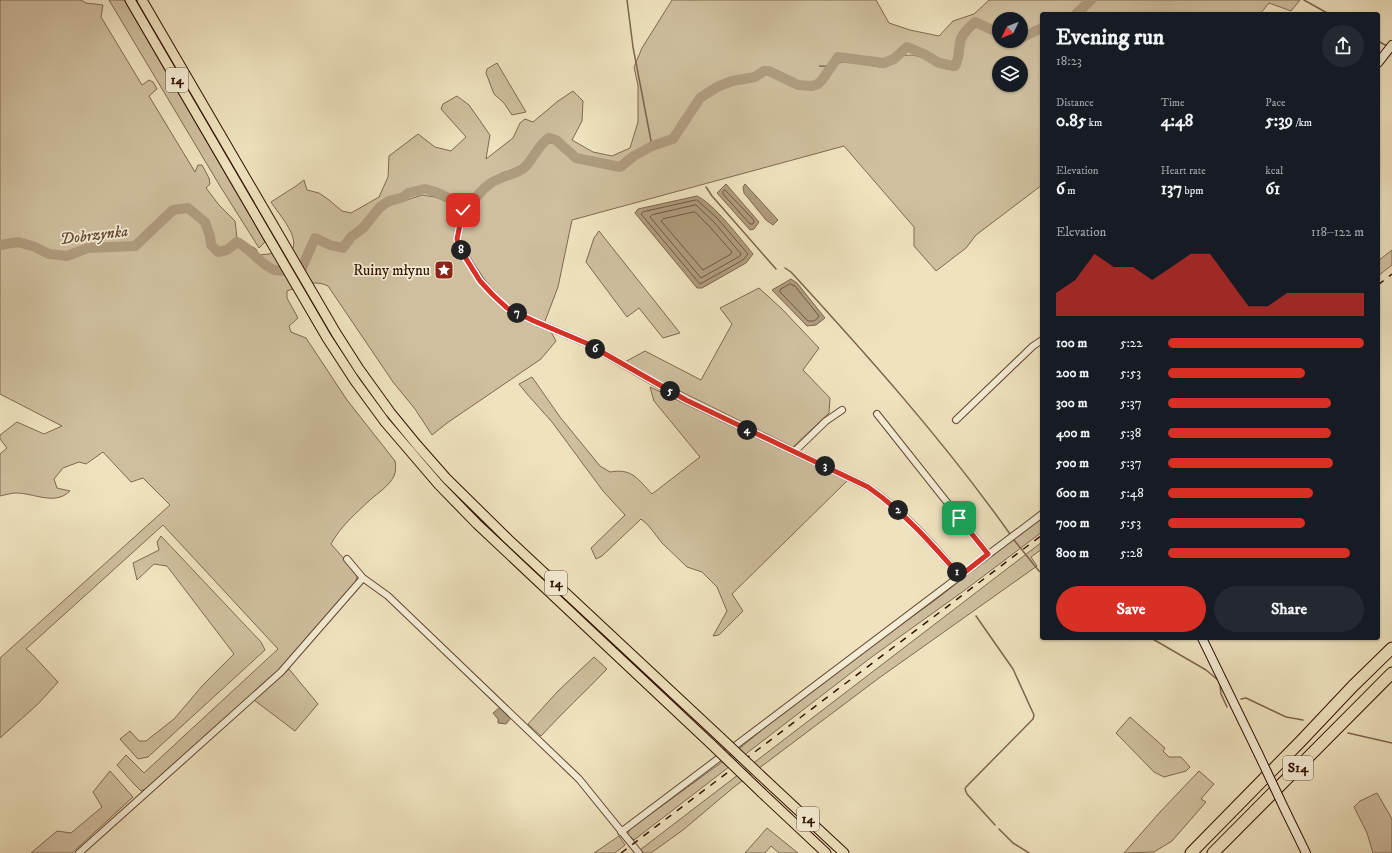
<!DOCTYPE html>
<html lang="en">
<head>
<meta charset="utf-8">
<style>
  :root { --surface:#171b24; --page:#242831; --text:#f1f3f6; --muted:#9ea1a6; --accent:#d93025 }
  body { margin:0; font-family:"IM FELL DW Pica",serif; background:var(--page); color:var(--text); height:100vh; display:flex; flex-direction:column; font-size:15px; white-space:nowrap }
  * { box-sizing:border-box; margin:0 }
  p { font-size:13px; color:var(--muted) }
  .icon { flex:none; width:22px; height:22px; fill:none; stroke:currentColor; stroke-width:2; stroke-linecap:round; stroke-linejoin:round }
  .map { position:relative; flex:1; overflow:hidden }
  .panel { position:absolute; left:1040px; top:12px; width:340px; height:628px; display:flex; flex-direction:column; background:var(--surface); border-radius:4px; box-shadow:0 1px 3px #0004 }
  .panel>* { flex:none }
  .needle { width:26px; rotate:227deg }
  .tools { position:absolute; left:992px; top:12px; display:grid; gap:8px }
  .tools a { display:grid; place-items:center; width:36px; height:36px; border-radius:50%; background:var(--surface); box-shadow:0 1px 3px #0004; font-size:20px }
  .pin { position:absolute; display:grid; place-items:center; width:34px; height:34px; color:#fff; margin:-17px; border-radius:8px; box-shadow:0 2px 6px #0006 }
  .km { position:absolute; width:20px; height:20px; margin:-10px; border-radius:50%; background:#222; color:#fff; font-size:11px; line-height:20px; text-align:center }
  .round { display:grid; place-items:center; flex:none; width:42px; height:42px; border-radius:21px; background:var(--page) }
  .head { display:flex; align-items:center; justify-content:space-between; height:68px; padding:0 16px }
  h1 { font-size:22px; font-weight:700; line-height:30px }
  .metrics { display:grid; grid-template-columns:repeat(3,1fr); gap:6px; height:68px; padding:4px 16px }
  .metrics div { display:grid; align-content:center }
  .metrics b { font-size:17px; font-weight:700 }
  .metrics small { font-size:11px; font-weight:400 }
  .metrics p { font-size:11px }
  .chart { height:112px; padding:8px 16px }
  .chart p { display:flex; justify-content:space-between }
  .chart svg { width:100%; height:72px; margin-top:4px; fill:var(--accent); opacity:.7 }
  .primary-button { display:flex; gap:8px; margin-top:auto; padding:8px 16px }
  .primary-button a { flex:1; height:46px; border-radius:24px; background:var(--accent); color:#fff; font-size:16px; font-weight:700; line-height:46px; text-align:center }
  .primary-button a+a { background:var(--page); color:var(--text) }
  ul { padding:0 16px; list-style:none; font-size:13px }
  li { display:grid; grid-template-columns:64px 48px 1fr; align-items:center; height:30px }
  li i { height:10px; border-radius:5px; background:var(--accent) }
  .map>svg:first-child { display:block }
  .green { fill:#cfbf9f; stroke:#806850; fill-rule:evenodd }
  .water { fill:#af9c7f; stroke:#7d644d }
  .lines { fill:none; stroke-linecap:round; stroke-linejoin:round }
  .shore { stroke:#705640; stroke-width:1 }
  .stream { stroke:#7d644d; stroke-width:1.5 }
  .river { stroke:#af9c7f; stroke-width:10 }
  .street-casing { stroke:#614631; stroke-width:8 }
  .secondary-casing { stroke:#321102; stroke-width:10 }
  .primary-casing { stroke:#321102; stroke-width:11 }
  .highway-casing { stroke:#321102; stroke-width:13 }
  .street { stroke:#f5edd5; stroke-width:6 }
  .secondary { stroke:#f5edd5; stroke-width:8 }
  .primary { stroke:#efe3bf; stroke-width:9 }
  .highway { stroke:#efe3bf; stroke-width:11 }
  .rail { stroke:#321102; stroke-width:1.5; stroke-dasharray:7 7; stroke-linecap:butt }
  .secondary-bridge-casing { stroke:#321102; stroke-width:10; stroke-linecap:butt }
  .primary-bridge-casing { stroke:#321102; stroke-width:11; stroke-linecap:butt }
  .secondary-bridge { stroke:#f5edd5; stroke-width:8 }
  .primary-bridge { stroke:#efe3bf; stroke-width:9 }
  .route-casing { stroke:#fff; stroke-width:8 }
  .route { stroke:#d93025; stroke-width:5 }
  .labels { text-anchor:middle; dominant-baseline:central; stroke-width:3.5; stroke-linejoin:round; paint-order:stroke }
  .shield { fill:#f5edd5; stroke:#6c5341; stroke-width:1 }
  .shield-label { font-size:14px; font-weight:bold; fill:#321102 }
  .poi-label { font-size:15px; fill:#321102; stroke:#f5edd5; text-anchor:end }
  .water-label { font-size:16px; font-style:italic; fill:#644934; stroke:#f5edd5 }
</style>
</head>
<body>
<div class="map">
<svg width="1392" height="853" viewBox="0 0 1392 853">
  <rect width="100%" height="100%" fill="#efe3bf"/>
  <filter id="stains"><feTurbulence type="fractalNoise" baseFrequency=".005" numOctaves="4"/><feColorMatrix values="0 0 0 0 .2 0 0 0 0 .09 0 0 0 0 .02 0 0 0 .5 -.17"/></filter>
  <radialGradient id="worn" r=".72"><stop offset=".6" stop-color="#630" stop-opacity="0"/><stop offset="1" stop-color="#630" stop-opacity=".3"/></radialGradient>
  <path class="green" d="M0 0H81L86 3 103 5 101 17 142 85 149 80 153 82 157 89 149 96 195 172 198 165H202L209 178 210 184 206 188 219 205 235 221 237 238 256 249 259 255 269 254 293 248C298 235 278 213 271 202L296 186 304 180 307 190 319 193 329 200 342 211 351 213 379 197 388 177 389 156 418 134 435 147 451 151 466 137 441 109 443 104 457 96 469 105 490 135 486 159 513 138 520 123 525 119 533 122 558 101 573 91 583 101 582 121 572 140 593 152 612 156 630 148 638 122V86L634 67 642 48 672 0H876L889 23 910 30 939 36 953 21 974 14 989 0H1300L1291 11 1269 3 1260 14H1042V185L976 235 966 248 936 271 914 246V227L844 146 572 220 558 287 545 321 556 341 541 359 447 423 432 435 415 409 393 382 328 286C313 279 302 286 287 291V298L298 318 289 326 291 332 306 338 347 400 395 461C396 466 396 471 394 476 389 486 378 493 370 500 356 513 340 527 331 544L353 569 357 577 355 584 284 666 148 788 141 791 134 784 117 765 126 755 144 773 278 649 163 525 26 649 29 651 58 682 38 704 0 738V658L170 505 143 478 131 482 103 452 86 464 79 462 63 468 54 479 57 488 70 491C55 506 34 493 16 493 11 493 5 495 0 496V454L7 448 0 439V435L17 422 44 434 62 426 0 394ZM999 19H1021V41H999ZM975 23V28C970 32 964 40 962 46 958 56 965 62 954 70 937 70 925 54 908 55 898 55 893 67 881 67 868 67 849 56 836 65 825 72 823 88 807 89 791 90 780 75 765 73L760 77 752 81 729 85 711 94 702 101 679 137 648 150 623 168 616 169 576 160 553 143 546 144 526 169 493 186 474 205 468 206 454 205 435 197 422 195 391 205 382 210 375 219 372 218 380 207 389 201 404 197 408 193 425 189 436 192 455 201 470 203 490 183 504 176 501 173C508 171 517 169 523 165 534 158 536 143 548 137L555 139 582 158 618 164C629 157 638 151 650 145 656 142 667 141 672 137 684 126 689 107 699 96 713 81 734 80 752 75 756 74 759 70 763 69 778 64 796 95 817 82 821 79 824 72 828 67L819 66H831L838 57 884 63 894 59 907 47 924 54 939 63 955 66 959 58 960 41ZM999 63H1021V85H999Z
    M109 0H124L265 242 259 248 220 186Z
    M134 0H139L280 245 276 246Z
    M497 63 526 112 512 115 504 103 494 94 486 73 487 69Z
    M599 231 680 333 663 338 639 308 627 317 586 262 594 238Z
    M1392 250V265L1378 276V261Z
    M759 288 781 308 819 348 803 370 830 398 829 413 793 447 623 363 645 351 701 380 732 324 720 308Z
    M532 377 560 417 600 466 610 472C632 468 638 479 652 494L700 457 654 401 650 387 848 480 732 594 743 611 719 635 713 636 727 611 717 587 702 572 687 567 662 543 648 525 641 519 602 556 596 559 591 548 625 515 603 491 552 422 527 394 519 384Z
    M1042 517V532L965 590 873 656 634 840 631 837 630 838 628 833 630 829 729 757 808 692 938 598 1015 537Z
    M161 536 261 642 265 650 148 757 138 759 120 739 130 731 139 741H146L174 719 203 685 234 654 167 566 154 564 137 580 133 563 159 550 157 542Z
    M1042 542V549L1031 557 1037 566 879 678 734 787 683 830 651 853H636Z
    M594 657 607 669C585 692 562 713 541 736L528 724 558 691Z
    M289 669 318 704 295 731 254 700Z
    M1130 717 1165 748 1163 751 1169 757H1181L1190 767 1186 771 1164 777 1154 772 1116 733Z
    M110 771 133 797 72 853H31L57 831 71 833 102 807 93 792Z
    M1199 771 1214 784 1201 799 1206 802 1172 841 1154 852 1124 853 1160 812Z
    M1377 793 1392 819V853H1373L1367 833 1354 807 1360 801Z
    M767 828 798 853H779L771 846 765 853H745Z
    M619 836 625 845 615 853H594Z"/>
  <path class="water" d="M726 184 759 222 754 229 750 230 717 193Z
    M745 184 778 220 773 225 766 220 744 193 743 187Z
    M697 196C714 204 740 238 753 254L746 263 702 288H697L635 213 638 209Z
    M791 279 797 283 825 318 816 325 807 326 772 290Z
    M500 707 511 718 506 724 498 723V719L493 713Z"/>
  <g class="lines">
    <path class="shore" d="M725 190 752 218 754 221 753 224H750L723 194V192Z
      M697 200 717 218 748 254 743 260 700 284 641 214 643 212Z
      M696 205 714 222 741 254 740 256 701 278 650 217 652 215Z
      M695 212 709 226 732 252 731 254 703 270 661 221 663 219Z
      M790 284 795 286 819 316 818 318 814 321H808L780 292V290Z"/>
    <path class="stream" d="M627 0 633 47 652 146
      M1304 0 1329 14
      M1378 41 1387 46
      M706 187 712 196 776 269
      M785 268 791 272C868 356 944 441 1010 534
      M1014 540 1039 571 1042 573
      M976 616 1013 669 1034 715 1033 719 966 787 965 789 967 794 995 825
      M1151 638 1206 670 1218 680 1220 685 1221 694 1227 707
      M1241 699 1246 698 1286 717 1303 720
      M1348 733 1392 743
      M999 829 1013 843 1029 853"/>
    <path class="river" d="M1076 14 1091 0
      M1021 38 1042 28
      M0 245 18 242 35 247 49 254 67 256 88 248 135 246 173 210 188 208 205 222 210 236 211 245 218 252 227 250 237 242C243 245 246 248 252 253 271 272 276 274 302 268L315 238 330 245 343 248 351 237 363 228 380 207 389 201 404 197 408 193 425 189 436 192 455 201 470 203C477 197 483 188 491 183 501 176 516 175 525 167 534 158 538 145 549 138L556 140 576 158 620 167 634 156 652 146 673 139 700 98 717 87 732 81 755 77 764 71H769L798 85 812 86 818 84 822 80 838 57 884 63 894 59 907 47 924 54 939 63 955 66C960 57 958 53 960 43 961 34 969 28 975 22L999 33"/>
    <defs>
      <path id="street" d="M463 210 457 239 460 249 481 281 493 295 507 308 534 321 586 343 685 400 868 487C904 511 931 543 960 576
        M877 414 988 554
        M956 420 1033 346 1042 340
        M794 452 826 421 842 410
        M363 578 388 596 579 779 639 853
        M621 832 1042 514
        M79 853 281 672 363 578 347 559"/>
      <path id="secondary" d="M1378 63 1392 45
        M1202 638 1258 753
        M1286 812 1306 853"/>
      <path id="primary" d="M130 0 327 338 355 381 385 422 439 485 477 524 711 744
        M142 0 336 333 359 369 390 412 417 445 446 478 508 539 720 737
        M772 786 844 853
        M762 793 826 853"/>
      <path id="highway" d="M1191 853 1301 741 1353 686 1392 648
        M1213 853 1392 673"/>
    </defs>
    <use href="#street" class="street-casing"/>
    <use href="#secondary" class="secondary-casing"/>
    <use href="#primary" class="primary-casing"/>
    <use href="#highway" class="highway-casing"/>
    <use href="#street" class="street"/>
    <use href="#secondary" class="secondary"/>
    <use href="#primary" class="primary"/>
    <use href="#highway" class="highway"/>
    <path class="rail" d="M1378 285 1392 274
      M621 853 1042 535"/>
    <defs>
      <path id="secondary-bridge" d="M1258 753 1286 812"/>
      <path id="primary-bridge" d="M720 737 772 786
        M711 744 762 793"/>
    </defs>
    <use href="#secondary-bridge" class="secondary-bridge-casing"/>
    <use href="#primary-bridge" class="primary-bridge-casing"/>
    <use href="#secondary-bridge" class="secondary-bridge"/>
    <use href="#primary-bridge" class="primary-bridge"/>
  </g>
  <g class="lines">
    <defs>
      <path id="route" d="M463 210 457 239 460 249 480 281 493 295 507 308 534 321 586 343 686 400 868 487C904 512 931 543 960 576L988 554 959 518"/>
    </defs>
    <use href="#route" class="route-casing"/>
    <use href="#route" class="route"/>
  </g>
  <defs>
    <symbol id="sight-square" viewBox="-11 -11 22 22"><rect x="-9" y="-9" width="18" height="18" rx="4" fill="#8f2418" stroke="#f5edd5"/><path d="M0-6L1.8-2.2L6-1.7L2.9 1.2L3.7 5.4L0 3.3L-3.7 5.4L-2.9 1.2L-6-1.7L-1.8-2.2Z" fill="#fff"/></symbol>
  </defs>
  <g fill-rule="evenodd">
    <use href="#sight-square" x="433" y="259" width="22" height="22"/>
  </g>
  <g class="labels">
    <g class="shield">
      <rect x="166" y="68" width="22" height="24" rx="3"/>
      <rect x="545" y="571" width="22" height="24" rx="3"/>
      <rect x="1283" y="756" width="30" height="24" rx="3"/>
      <rect x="797" y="807" width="22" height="24" rx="3"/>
    </g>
    <g class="shield-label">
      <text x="177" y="80">14</text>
      <text x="556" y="583">14</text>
      <text x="1298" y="768">S14</text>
      <text x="808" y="819">14</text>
    </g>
    <g class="poi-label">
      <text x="430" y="270">Ruiny młynu</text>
    </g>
    <g class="water-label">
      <text transform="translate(94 235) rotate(-7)">Dobrzynka</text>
    </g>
  </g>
  <rect width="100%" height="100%" filter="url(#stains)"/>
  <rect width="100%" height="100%" fill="url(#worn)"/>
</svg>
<div class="tools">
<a><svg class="needle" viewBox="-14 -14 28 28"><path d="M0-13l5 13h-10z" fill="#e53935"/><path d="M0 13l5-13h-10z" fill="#9ea1a6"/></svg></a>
<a><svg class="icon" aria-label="layers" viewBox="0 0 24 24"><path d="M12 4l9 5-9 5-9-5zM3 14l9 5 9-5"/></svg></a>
</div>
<div class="pin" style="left:959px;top:518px;background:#1e9e55"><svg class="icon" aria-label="arrive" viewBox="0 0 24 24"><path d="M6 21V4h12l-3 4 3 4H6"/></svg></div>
<div class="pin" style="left:463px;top:210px;background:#d93025"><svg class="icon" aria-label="check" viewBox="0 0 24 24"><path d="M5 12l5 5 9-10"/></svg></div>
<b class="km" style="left:957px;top:572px">1</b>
<b class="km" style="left:898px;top:510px">2</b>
<b class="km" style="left:825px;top:466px">3</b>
<b class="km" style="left:747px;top:430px">4</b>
<b class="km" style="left:670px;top:391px">5</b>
<b class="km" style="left:595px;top:349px">6</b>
<b class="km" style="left:517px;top:313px">7</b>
<b class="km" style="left:461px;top:250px">8</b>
<section class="panel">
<div class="head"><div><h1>Evening run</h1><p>18:23</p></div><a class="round"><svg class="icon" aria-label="share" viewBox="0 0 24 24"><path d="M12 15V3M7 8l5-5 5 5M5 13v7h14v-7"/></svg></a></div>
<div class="metrics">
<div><p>Distance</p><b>0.85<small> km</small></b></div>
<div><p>Time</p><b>4:48</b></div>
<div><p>Pace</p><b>5:39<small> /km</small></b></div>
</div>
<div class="metrics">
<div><p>Elevation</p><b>6<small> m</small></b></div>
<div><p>Heart rate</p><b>137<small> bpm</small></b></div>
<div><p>kcal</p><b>61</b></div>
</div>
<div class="chart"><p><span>Elevation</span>118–122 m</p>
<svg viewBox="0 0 160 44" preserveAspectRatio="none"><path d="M0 44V30L10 22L20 6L30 14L40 14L50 22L60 14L70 6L80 6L90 22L100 38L110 38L120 30L130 30L140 30L150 30L160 30V44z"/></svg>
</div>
<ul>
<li><b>100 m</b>5:22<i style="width:100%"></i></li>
<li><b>200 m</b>5:53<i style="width:70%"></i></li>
<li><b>300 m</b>5:37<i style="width:83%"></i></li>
<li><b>400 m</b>5:38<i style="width:83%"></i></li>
<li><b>500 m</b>5:37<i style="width:84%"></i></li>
<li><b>600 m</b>5:48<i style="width:74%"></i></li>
<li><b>700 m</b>5:53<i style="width:70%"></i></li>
<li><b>800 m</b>5:28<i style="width:93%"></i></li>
</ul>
<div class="primary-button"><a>Save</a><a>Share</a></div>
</section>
</div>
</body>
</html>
